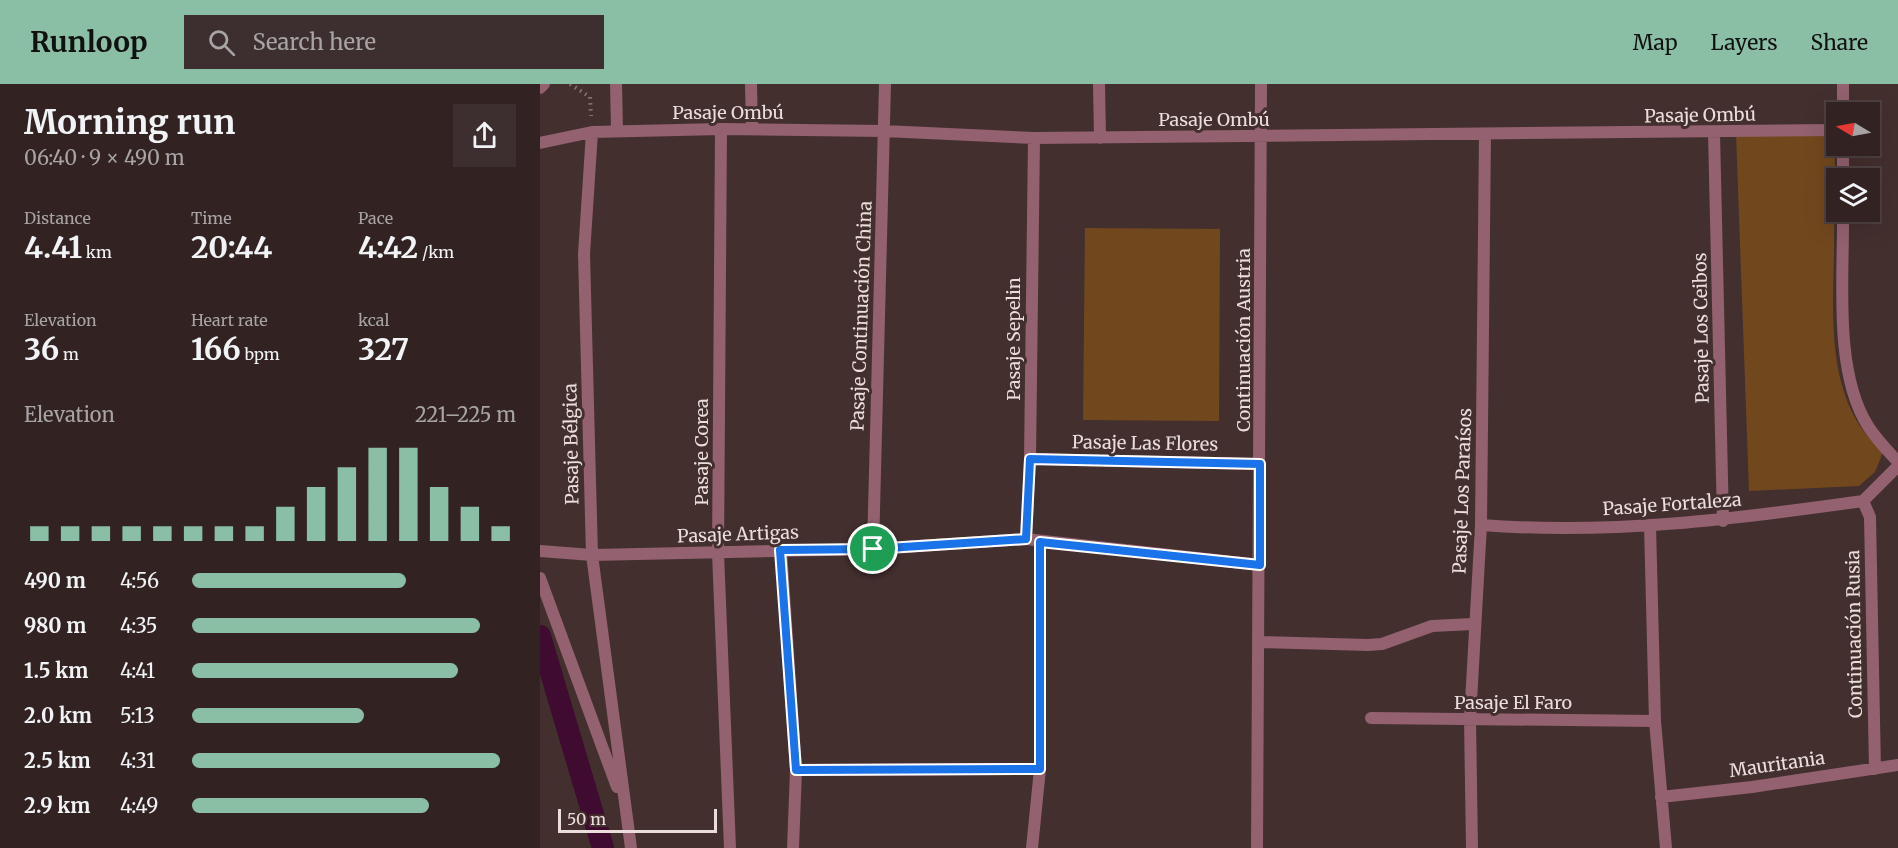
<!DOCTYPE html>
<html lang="en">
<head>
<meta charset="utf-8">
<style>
  :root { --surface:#322322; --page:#3d2f2f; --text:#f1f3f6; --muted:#a8a4a5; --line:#4d4040; --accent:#8abfa5 }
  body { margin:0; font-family:Merriweather,serif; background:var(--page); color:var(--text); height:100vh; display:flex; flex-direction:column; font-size:22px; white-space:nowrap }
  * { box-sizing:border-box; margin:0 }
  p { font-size:20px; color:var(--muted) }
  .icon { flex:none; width:33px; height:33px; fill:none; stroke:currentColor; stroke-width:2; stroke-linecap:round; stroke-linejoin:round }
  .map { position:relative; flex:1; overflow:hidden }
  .panel { display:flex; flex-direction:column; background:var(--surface); width:540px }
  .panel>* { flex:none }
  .needle { width:39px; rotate:280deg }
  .tools { position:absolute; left:1286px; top:18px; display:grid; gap:12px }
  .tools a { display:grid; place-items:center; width:54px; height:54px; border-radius:0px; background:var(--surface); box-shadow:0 6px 24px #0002,0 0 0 2px var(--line); font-size:30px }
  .scale { position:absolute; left:18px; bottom:15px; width:159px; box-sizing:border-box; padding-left:6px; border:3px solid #eadddc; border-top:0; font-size:16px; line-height:21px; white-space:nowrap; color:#eadddc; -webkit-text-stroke:4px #432f2e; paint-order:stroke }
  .pin { position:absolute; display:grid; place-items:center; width:51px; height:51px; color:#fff; margin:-26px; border:3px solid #fff; border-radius:50%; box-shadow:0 2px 6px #0007 }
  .round { display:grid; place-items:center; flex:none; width:63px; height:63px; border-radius:0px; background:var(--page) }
  .headline { display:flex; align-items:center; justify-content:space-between; height:102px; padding:0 24px }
  h1 { font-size:33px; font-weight:700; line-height:45px }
  .metrics { display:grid; grid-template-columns:repeat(3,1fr); gap:9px; height:102px; padding:6px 24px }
  .metrics div { display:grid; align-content:center }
  .metrics b { font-size:30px; font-weight:700 }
  .metrics small { font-size:16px; font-weight:400 }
  .metrics p { font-size:16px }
  .chart { height:168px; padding:12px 24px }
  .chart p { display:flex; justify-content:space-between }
  .chart svg { width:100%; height:108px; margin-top:6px; stroke:var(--accent); stroke-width:6 }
  ul { padding:0 24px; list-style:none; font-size:20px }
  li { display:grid; grid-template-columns:96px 72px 1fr; align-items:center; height:45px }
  li i { height:15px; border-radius:8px; background:var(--accent) }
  header { display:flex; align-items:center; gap:36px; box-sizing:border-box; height:84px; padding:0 30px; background:var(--accent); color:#111 }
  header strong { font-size:28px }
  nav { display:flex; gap:33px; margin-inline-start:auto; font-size:21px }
  .search { width:420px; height:54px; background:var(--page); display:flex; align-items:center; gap:15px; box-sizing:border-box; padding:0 21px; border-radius:0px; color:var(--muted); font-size:22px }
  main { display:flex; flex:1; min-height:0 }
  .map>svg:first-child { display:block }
  .green { fill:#71481e }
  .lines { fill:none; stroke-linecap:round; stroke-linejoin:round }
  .canal { stroke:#3f0b31; stroke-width:22 }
  .path { stroke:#897877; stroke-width:4; stroke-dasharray:1.5 4.5; stroke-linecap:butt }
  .street { stroke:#93616f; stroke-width:12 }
  .route-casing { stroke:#fff; stroke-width:12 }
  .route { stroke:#1a73e8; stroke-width:8 }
  .labels { text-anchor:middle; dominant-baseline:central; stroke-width:6; stroke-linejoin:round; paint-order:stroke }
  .street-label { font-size:18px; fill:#eadddc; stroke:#432f2e }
</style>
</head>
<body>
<header>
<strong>Runloop</strong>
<div class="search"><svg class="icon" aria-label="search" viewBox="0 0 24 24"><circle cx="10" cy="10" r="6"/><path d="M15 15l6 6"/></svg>Search here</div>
<nav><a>Map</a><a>Layers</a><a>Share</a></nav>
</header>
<main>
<section class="panel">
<div class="headline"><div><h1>Morning run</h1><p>06:40 · 9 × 490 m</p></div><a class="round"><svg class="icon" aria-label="share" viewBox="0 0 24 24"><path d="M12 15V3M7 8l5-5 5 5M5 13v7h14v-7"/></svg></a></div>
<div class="metrics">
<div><p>Distance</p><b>4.41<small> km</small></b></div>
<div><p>Time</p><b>20:44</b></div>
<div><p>Pace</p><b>4:42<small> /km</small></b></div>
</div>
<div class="metrics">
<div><p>Elevation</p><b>36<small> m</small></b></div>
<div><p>Heart rate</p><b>166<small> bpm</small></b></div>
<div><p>kcal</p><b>327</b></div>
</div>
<div class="chart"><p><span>Elevation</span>221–225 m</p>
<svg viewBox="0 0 160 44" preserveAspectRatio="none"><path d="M5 44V38M15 44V38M25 44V38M35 44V38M45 44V38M55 44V38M65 44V38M75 44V38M85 44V30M95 44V22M105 44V14M115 44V6M125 44V6M135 44V22M145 44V30M155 44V38"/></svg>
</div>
<ul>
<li><b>490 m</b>4:56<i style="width:66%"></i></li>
<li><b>980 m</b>4:35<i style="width:89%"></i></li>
<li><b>1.5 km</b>4:41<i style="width:82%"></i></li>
<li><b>2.0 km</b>5:13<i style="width:53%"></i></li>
<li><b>2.5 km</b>4:31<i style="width:95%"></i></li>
<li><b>2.9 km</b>4:49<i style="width:73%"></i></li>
</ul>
</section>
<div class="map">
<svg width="1358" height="764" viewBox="0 0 1358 764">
  <rect width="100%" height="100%" fill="#432f2e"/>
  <path class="green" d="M1295 48C1295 88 1294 127 1294 167 1293 235 1285 318 1343 368L1335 388 1319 402 1209 407 1196 49Z
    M545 144 680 145 679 337 543 336Z"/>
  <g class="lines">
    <path class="canal" d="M0 552 63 764"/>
    <path class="path" d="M30 0 50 13 51 32"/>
    <path class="street" d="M76 0 77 46
      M211 0 212 45
      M559 0 560 54
      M0 4 4 0
      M1303 28V0
      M181 45 178 469 190 764
      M52 48 44 170 52 471 91 764
      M1174 49 1183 437
      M0 59 52 48 181 45 344 47 494 54 1296 46
      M1303 62V94
      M1303 128C1304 191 1293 287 1328 342 1336 355 1347 366 1358 378
      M490 375 720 380
      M1323 417 1330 433 1335 685
      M1323 417 1358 382
      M941 441C1072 451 1195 435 1323 417
      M1110 441 1115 637 1126 764
      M486 455 490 375 494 54
      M333 465 345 0
      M241 466 256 686 253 764
      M0 467 52 471 333 465 486 455 720 481
      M0 494 77 703
      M719 558 828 561 842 560 892 542 933 540
      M831 634 1115 637
      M256 686 500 685
      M1121 713 1212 703 1358 681
      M492 764 500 685V458
      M717 764 721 0
      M932 764 930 635 941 441 945 50"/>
  </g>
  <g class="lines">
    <defs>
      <path id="route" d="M490 375 720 380V481L500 458V685L256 686 240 466 333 465 486 455Z"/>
    </defs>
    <use href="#route" class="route-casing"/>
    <use href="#route" class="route"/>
  </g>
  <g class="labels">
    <g class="street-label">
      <text x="188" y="28">Pasaje Ombú</text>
      <text transform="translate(1160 31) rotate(-1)">Pasaje Ombú</text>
      <text x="674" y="35">Pasaje Ombú</text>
      <text transform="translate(321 232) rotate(-88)">Pasaje Continuación China</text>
      <text transform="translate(1161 244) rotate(-91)">Pasaje Los Ceibos</text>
      <text transform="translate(473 255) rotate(-90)">Pasaje Sepelin</text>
      <text transform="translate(703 256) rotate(-90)">Continuación Austria</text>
      <text transform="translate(605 359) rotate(1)">Pasaje Las Flores</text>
      <text transform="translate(31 360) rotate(-91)">Pasaje Bélgica</text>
      <text transform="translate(161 368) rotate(-90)">Pasaje Corea</text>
      <text transform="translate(922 407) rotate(-88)">Pasaje Los Paraísos</text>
      <text transform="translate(1132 420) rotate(-4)">Pasaje Fortaleza</text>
      <text transform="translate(198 450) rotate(-2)">Pasaje Artigas</text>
      <text transform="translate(1314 550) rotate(-91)">Continuación Rusia</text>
      <text x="973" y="618">Pasaje El Faro</text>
      <text transform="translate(1237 680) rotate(-8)">Mauritania</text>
    </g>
  </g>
</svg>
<div class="tools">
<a><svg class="needle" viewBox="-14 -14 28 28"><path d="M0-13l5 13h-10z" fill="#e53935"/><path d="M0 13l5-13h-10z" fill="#a8a4a5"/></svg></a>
<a><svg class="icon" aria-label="layers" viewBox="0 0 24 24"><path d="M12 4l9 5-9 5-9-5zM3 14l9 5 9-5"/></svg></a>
</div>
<div class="scale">50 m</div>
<div class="pin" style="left:333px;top:465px;background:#1e9e55"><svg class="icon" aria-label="arrive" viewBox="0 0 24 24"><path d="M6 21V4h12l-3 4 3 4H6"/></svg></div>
</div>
</main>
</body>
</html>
